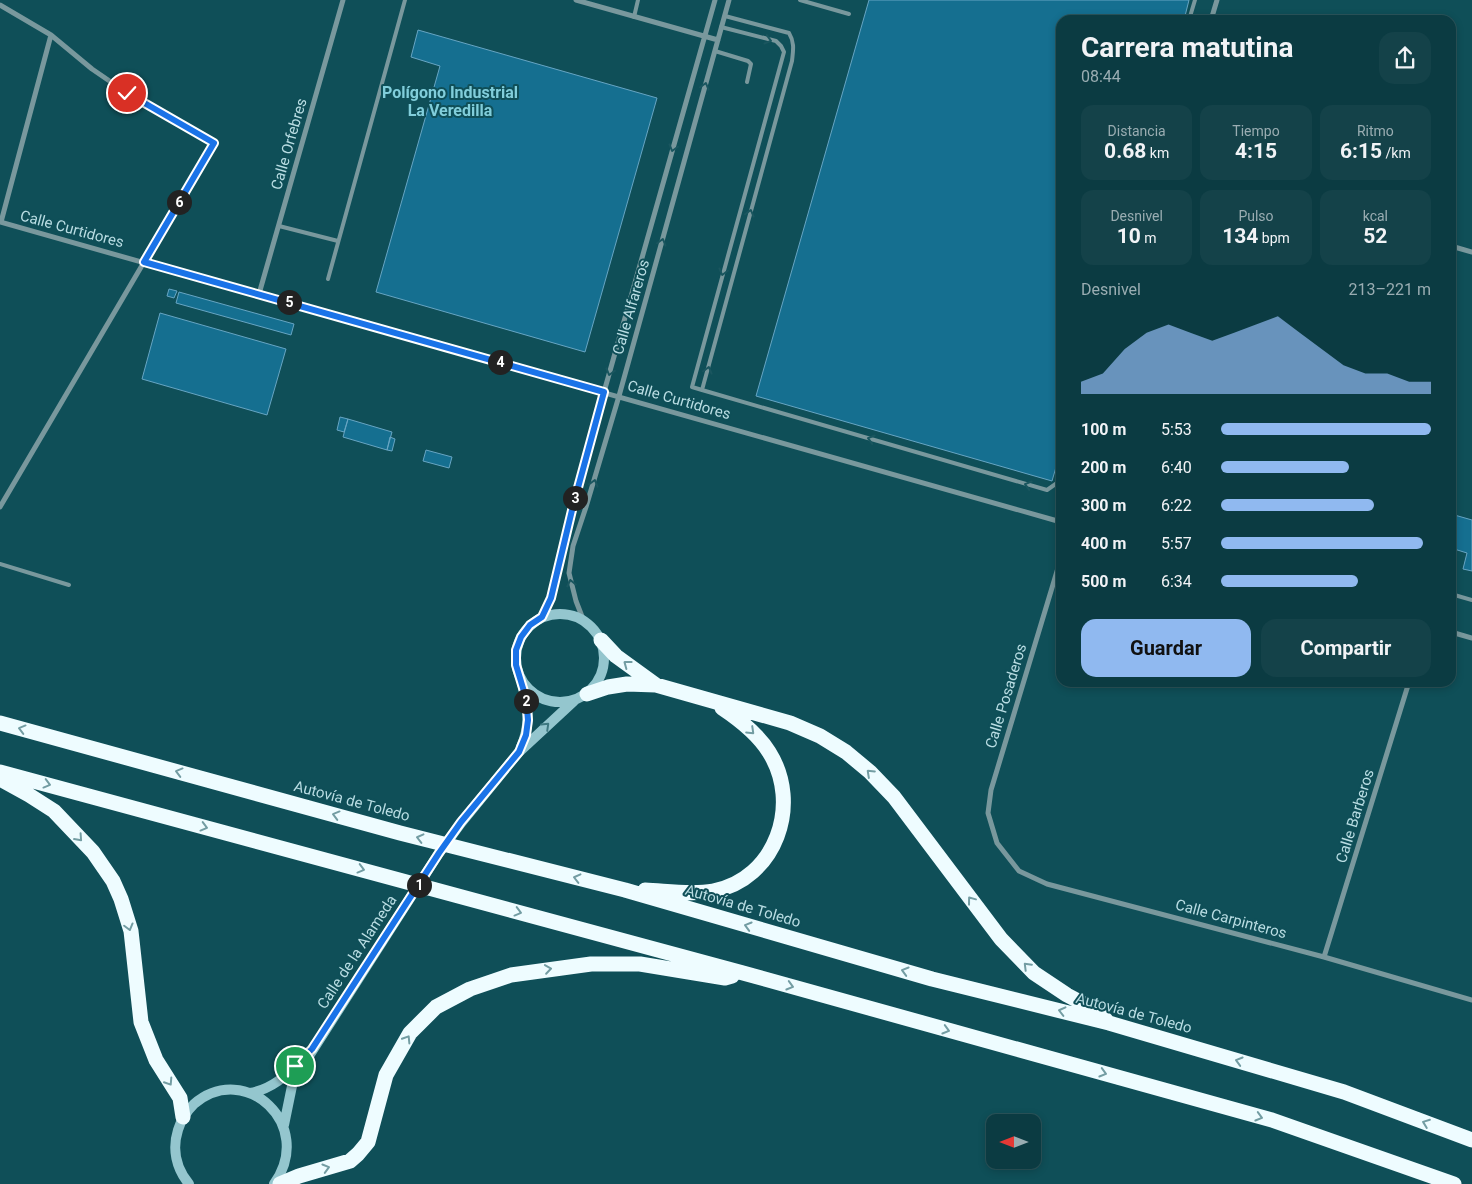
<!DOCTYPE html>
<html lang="es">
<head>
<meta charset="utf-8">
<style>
  :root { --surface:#0b3b42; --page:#144249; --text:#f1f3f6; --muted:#9aadb2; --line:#2b555b; --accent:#90b9f0 }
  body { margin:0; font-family:Roboto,sans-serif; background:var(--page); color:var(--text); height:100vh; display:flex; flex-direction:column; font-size:19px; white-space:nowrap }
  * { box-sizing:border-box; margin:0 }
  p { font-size:16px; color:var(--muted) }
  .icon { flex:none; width:28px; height:28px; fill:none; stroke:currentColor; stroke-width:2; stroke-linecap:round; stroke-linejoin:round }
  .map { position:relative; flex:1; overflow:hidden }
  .details { position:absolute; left:1056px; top:15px; width:400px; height:672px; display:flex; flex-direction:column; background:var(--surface); border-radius:15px; box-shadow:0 2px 8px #0003,0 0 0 1px var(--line) }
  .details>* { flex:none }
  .needle { width:32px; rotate:270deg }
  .tools { position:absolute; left:986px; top:1114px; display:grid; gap:10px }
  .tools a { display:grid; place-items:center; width:55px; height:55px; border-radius:10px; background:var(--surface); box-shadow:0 2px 8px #0003,0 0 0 1px var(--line); font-size:25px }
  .pin { position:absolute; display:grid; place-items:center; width:42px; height:42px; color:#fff; margin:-21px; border:2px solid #fff; border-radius:50%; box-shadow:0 1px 5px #0007 }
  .km { position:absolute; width:25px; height:25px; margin:-12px; border-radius:50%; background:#222; color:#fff; font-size:14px; line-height:25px; text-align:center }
  .round { display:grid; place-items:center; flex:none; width:52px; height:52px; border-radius:15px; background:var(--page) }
  .head { display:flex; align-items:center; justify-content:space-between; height:85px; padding:0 25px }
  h1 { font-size:28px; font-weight:700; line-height:38px }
  .metrics { display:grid; grid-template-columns:repeat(3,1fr); gap:8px; height:85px; padding:5px 25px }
  .metrics div { display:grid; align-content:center; border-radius:12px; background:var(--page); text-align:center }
  .metrics b { font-size:21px; font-weight:700 }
  .metrics small { font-size:14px; font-weight:400 }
  .metrics p { font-size:14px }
  .chart { height:140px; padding:10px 25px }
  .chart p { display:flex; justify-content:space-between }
  .chart svg { width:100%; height:90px; margin-top:5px; fill:var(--accent); opacity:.7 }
  .button { display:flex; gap:10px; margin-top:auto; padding:10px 25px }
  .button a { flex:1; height:58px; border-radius:15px; background:var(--accent); color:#111; font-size:20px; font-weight:700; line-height:58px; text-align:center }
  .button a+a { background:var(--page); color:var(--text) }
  ul { padding:0 25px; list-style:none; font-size:16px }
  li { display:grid; grid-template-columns:80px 60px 1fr; align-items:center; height:38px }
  li i { height:12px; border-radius:6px; background:var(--accent) }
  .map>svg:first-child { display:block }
  .building { fill:#156f90; stroke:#67a5c3 }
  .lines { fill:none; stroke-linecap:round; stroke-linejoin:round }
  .lane { stroke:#79989d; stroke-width:4 }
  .street { stroke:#79989d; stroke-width:5 }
  .secondary { stroke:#94c6ce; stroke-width:10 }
  .highway { stroke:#eefcff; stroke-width:15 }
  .oneway { stroke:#1a565f }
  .oneway2 { stroke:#739da3 }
  .oneway3 { stroke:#3e7981 }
  .route-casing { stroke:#fff; stroke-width:10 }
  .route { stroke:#1a73e8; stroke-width:6 }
  .labels { text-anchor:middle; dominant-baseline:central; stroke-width:4; stroke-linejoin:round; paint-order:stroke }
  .street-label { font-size:15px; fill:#b9dde3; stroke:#0f4f58 }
  .neighbourhood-label { font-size:16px; font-weight:bold; fill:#81cedb; stroke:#0f4f58 }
</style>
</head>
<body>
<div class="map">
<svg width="1472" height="1184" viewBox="0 0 1472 1184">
  <rect width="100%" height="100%" fill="#0f4f58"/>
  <path class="building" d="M869 0H1189L1184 20H1061V450L1052 481 756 396Z
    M418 30 657 98 585 352 376 292 440 66 411 57Z
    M169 289 177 291 174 298 167 296Z
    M179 292 294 324 291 335 176 303Z
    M160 313 286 349 267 415 142 379Z
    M340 417 348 419 344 432 337 430Z
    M348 419 392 432 387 450 343 437Z
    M390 437 395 439 392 451 387 450Z
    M426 450 452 457 449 468 423 461Z
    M1451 514 1472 520V571L1463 569 1467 553 1451 548Z"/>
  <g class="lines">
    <path class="lane" d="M800 0 849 14
      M725 16 789 33C795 43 793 51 792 61L702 390 1047 490 1057 483 1061 467
      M634 17 638 0
      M1189 20 1195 0
      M715 51 748 61 751 64 747 82
      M279 226 338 241
      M328 279 405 0
      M702 390 692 387 784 52 781 46 776 41 721 27
      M0 564 69 585
      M1451 594 1472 600"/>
    <path class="street" d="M576 0 718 40
      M0 5 51 35 92 69 127 93 214 143 0 507
      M1211 20 1217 0
      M0 222 1061 522
      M1 222 51 35
      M1451 246 1472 252
      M259 294 343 0
      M1061 558 991 790 988 813 997 843 1019 871 1047 884 1324 957 1472 1000
      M542 617 551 598 573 505 604 392 715 0
      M583 619 576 601 569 573 573 546 586 507 619 396 729 0
      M1451 632 1472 638
      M1324 957 1409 682"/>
    <path class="secondary" d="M516 658a44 44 0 1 1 88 0a44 44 0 1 1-88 0Z
      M521 747C531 725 528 705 522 683
      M250 1093C272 1089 286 1076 301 1060
      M284 1125 292 1086 300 1070 439 853 461 823 519 752 574 701
      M189 1184C176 1168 172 1149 178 1130 181 1120 187 1111 194 1104 245 1060 316 1125 274 1184"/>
    <path class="highway" d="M601 640 616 656 656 685
      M587 694 608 687 627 684 656 685 790 723 820 736 846 752 870 772 894 797 1001 939 1034 973 1067 995 1097 1011 1106 1020
      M0 723 400 833 625 890 932 979 1109 1023 1344 1092 1472 1140
      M0 772 743 973 1272 1120 1454 1184
      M0 779 29 795 54 811 93 852 113 881 121 899 131 931 141 1022 156 1060 180 1098 183 1117
      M645 890C667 891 692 895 713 891 776 879 802 804 769 752 758 734 740 720 722 708
      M280 1184 299 1176 350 1161 358 1154 368 1142 386 1075 410 1033 436 1007 470 989 511 975 591 964H640L725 978 732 976"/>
  </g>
  <defs><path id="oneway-chevron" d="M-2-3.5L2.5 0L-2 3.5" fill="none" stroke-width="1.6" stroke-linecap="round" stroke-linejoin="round" transform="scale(1.25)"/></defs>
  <g class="oneway">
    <use href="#oneway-chevron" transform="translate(768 40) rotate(16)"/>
    <use href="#oneway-chevron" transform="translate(705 86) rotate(-74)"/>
    <use href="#oneway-chevron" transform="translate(673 148) rotate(106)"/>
    <use href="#oneway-chevron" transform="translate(750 213) rotate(-75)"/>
    <use href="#oneway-chevron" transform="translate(662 242) rotate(-74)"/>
    <use href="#oneway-chevron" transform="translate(723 272) rotate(105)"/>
    <use href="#oneway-chevron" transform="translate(708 370) rotate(-75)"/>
    <use href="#oneway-chevron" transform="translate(610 372) rotate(106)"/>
    <use href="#oneway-chevron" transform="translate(871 439) rotate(-164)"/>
    <use href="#oneway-chevron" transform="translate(594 483) rotate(-74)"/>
    <use href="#oneway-chevron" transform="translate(1028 485) rotate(-164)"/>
    <use href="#oneway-chevron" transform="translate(571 583) rotate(-103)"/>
  </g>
  <g class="oneway2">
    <use href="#oneway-chevron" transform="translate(627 664) rotate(-143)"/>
    <use href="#oneway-chevron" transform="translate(22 729) rotate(-165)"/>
    <use href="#oneway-chevron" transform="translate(751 731) rotate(44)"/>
    <use href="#oneway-chevron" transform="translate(179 772) rotate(-165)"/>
    <use href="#oneway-chevron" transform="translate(870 773) rotate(-137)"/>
    <use href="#oneway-chevron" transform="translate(47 784) rotate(15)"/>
    <use href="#oneway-chevron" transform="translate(336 815) rotate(-165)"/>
    <use href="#oneway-chevron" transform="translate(204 827) rotate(15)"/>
    <use href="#oneway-chevron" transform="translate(79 838) rotate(48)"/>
    <use href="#oneway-chevron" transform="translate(420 838) rotate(-166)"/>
    <use href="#oneway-chevron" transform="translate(361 869) rotate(15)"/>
    <use href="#oneway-chevron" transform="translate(577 878) rotate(-166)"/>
    <use href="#oneway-chevron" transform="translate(971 900) rotate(-127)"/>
    <use href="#oneway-chevron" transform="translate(518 912) rotate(15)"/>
    <use href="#oneway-chevron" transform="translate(748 926) rotate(-164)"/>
    <use href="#oneway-chevron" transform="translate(129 927) rotate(75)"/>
    <use href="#oneway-chevron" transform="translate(1027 966) rotate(-135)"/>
    <use href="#oneway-chevron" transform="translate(548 969) rotate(-8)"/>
    <use href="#oneway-chevron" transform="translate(905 971) rotate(-164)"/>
    <use href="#oneway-chevron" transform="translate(790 986) rotate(16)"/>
    <use href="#oneway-chevron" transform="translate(1062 1011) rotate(-166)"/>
    <use href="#oneway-chevron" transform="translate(946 1030) rotate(16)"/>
    <use href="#oneway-chevron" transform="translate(407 1039) rotate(-58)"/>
    <use href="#oneway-chevron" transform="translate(1239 1061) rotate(-164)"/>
    <use href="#oneway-chevron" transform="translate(1103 1073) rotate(16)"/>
    <use href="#oneway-chevron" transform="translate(169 1082) rotate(57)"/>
    <use href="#oneway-chevron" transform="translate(1259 1117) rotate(16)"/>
    <use href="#oneway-chevron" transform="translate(1426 1123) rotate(-159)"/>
    <use href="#oneway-chevron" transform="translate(326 1168) rotate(-16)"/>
  </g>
  <use class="oneway3" href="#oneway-chevron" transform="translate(546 726) rotate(-44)"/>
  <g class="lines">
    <defs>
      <path id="route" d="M127 93 214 143 144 262 604 392 573 506 551 598 542 617 530 625 521 637 516 650V665L526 698 528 720 526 735 519 752 461 822 439 853 312 1049 295 1066"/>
    </defs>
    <use href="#route" class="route-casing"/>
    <use href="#route" class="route"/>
  </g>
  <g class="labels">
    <g class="street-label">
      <text transform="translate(289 144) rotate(-74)">Calle Orfebres</text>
      <text transform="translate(72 229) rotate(15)">Calle Curtidores</text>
      <text transform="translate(631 307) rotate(-74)">Calle Alfareros</text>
      <text transform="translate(679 400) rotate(16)">Calle Curtidores</text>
      <text transform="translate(1006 696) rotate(-73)">Calle Posaderos</text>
      <text transform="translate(352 801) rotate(15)">Autovía de Toledo</text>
      <text transform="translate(1355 816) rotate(-73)">Calle Barberos</text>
      <text transform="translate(743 906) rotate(16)">Autovía de Toledo</text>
      <text transform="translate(1231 919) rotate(15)">Calle Carpinteros</text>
      <text transform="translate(357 952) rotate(-57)">Calle de la Alameda</text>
      <text transform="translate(1134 1013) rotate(15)">Autovía de Toledo</text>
    </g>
    <g class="neighbourhood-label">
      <text x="450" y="92">Polígono Industrial<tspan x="450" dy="18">La Veredilla</tspan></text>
    </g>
  </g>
</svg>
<div class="tools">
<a><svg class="needle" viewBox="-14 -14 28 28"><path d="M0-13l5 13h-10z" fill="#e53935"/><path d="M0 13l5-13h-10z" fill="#9aadb2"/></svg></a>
</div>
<div class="pin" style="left:295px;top:1066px;background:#1e9e55"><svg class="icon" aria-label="arrive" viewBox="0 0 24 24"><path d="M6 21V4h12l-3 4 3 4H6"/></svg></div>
<div class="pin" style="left:127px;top:93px;background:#d93025"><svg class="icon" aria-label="check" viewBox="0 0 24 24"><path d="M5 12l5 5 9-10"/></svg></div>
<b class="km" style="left:419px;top:885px">1</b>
<b class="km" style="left:526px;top:701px">2</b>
<b class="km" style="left:575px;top:498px">3</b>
<b class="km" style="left:500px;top:362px">4</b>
<b class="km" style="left:289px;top:302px">5</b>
<b class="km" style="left:179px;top:202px">6</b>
<section class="details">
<div class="head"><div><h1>Carrera matutina</h1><p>08:44</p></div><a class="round"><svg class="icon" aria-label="share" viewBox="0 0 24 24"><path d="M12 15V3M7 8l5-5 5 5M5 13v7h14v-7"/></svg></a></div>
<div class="metrics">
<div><p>Distancia</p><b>0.68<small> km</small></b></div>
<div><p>Tiempo</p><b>4:15</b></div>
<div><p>Ritmo</p><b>6:15<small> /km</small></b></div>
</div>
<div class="metrics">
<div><p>Desnivel</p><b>10<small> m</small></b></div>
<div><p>Pulso</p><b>134<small> bpm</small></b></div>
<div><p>kcal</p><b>52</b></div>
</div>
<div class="chart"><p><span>Desnivel</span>213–221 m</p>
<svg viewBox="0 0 160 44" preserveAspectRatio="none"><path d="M0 44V38L10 34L20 22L30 14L40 10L50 14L60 18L70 14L80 10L90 6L100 14L110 22L120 30L130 34L140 34L150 38L160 38V44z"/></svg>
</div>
<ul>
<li><b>100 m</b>5:53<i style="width:100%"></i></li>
<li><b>200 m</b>6:40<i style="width:61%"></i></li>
<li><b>300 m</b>6:22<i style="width:73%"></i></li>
<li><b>400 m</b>5:57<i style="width:96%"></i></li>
<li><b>500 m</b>6:34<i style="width:65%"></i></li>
</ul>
<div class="button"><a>Guardar</a><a>Compartir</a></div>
</section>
</div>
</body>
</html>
